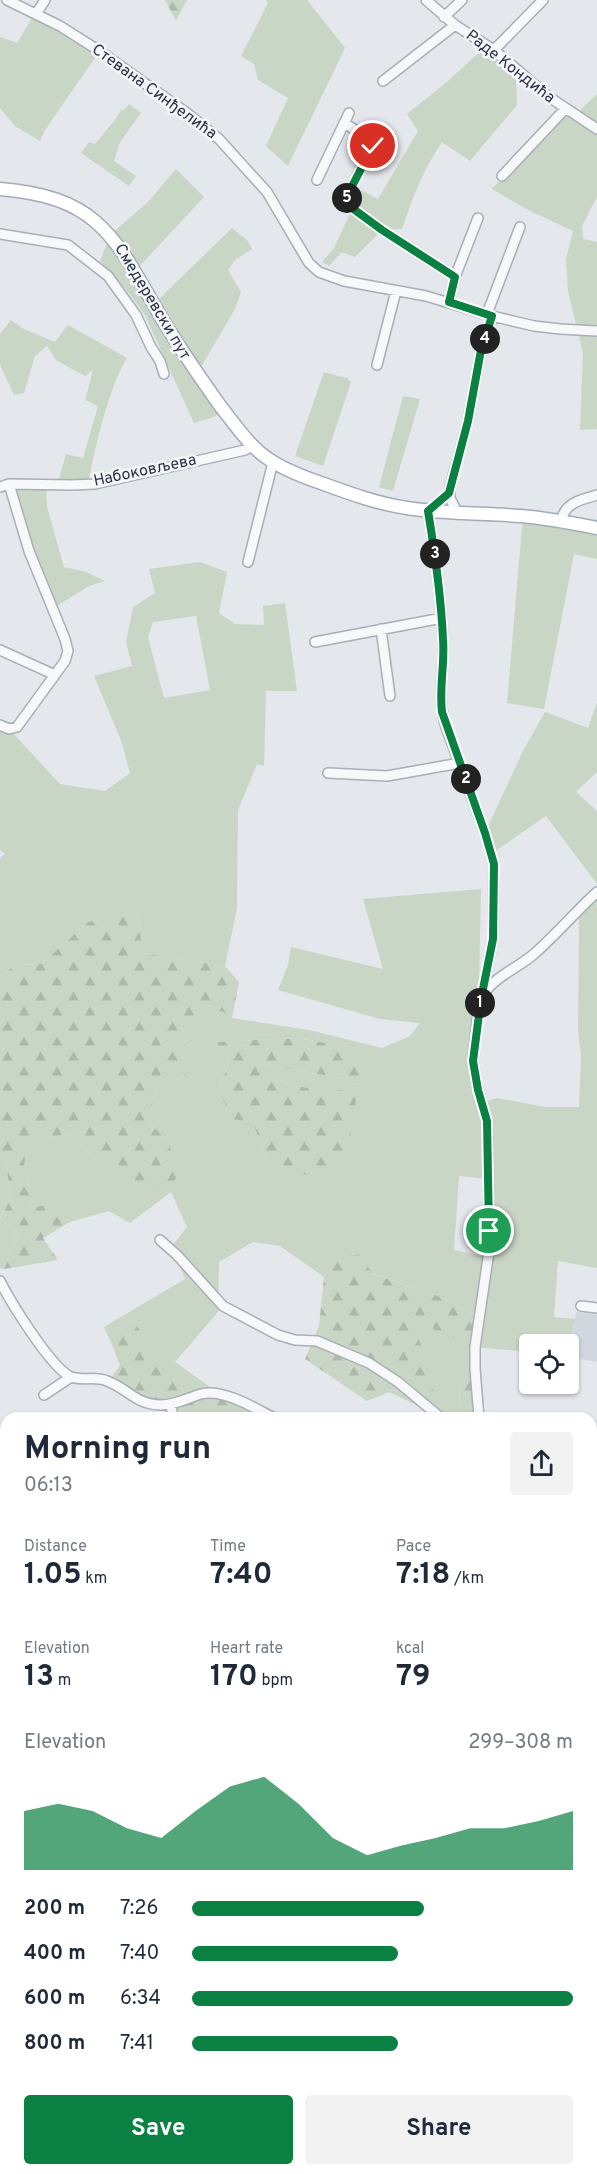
<!DOCTYPE html>
<html lang="en">
<head>
<meta charset="utf-8">
<style>
  :root { --surface:#fff; --page:#f2f2f3; --text:#1f2937; --muted:#747a83; --accent:#0b8043 }
  body { margin:0; font-family:Overpass,sans-serif; background:var(--page); color:var(--text); height:100vh; display:flex; flex-direction:column; font-size:22px; white-space:nowrap }
  * { box-sizing:border-box; margin:0 }
  p { font-size:20px; color:var(--muted) }
  .icon { flex:none; width:33px; height:33px; fill:none; stroke:currentColor; stroke-width:2; stroke-linecap:round; stroke-linejoin:round }
  .map { position:relative; flex:1; overflow:hidden }
  .details { position:absolute; left:0px; top:1412px; width:597px; height:764px; display:flex; flex-direction:column; background:var(--surface); border-radius:18px 18px 0 0; box-shadow:0 2px 4px #0004 }
  .details>* { flex:none }
  .tools { position:absolute; left:519px; top:1334px; display:grid; gap:12px }
  .tools a { display:grid; place-items:center; width:60px; height:60px; border-radius:6px; background:var(--surface); box-shadow:0 2px 4px #0004; font-size:30px }
  .pin { position:absolute; display:grid; place-items:center; width:51px; height:51px; color:#fff; margin:-26px; border:3px solid #fff; border-radius:50%; box-shadow:0 2px 6px #0007 }
  .km { position:absolute; width:30px; height:30px; margin:-15px; border-radius:50%; background:#222; color:#fff; font-size:16px; line-height:30px; text-align:center }
  .round { display:grid; place-items:center; flex:none; width:63px; height:63px; border-radius:6px; background:var(--page) }
  .summary { display:flex; align-items:center; justify-content:space-between; height:102px; padding:0 24px }
  h1 { font-size:33px; font-weight:700; line-height:45px }
  .figures { display:grid; grid-template-columns:repeat(3,1fr); gap:9px; height:102px; padding:6px 24px }
  .figures div { display:grid; align-content:center }
  .figures b { font-size:30px; font-weight:700 }
  .figures small { font-size:16px; font-weight:400 }
  .figures p { font-size:16px }
  .chart { height:168px; padding:12px 24px }
  .chart p { display:flex; justify-content:space-between }
  .chart svg { width:100%; height:108px; margin-top:6px; fill:var(--accent); opacity:.7 }
  .action { display:flex; gap:12px; margin-top:auto; padding:12px 24px }
  .action a { flex:1; height:69px; border-radius:6px; background:var(--accent); color:#fff; font-size:24px; font-weight:700; line-height:69px; text-align:center }
  .action a+a { background:var(--page); color:var(--text) }
  ul { padding:0 24px; list-style:none; font-size:20px }
  li { display:grid; grid-template-columns:96px 72px 1fr; align-items:center; height:45px }
  li i { height:15px; border-radius:8px; background:var(--accent) }
  .map>svg:first-child { display:block }
  .built { fill:#d2d6de }
  .grass { fill:#c9d6c5; fill-rule:evenodd }
  .forest { fill:url(#forest-firs) }
  .lines { fill:none; stroke-linecap:round; stroke-linejoin:round }
  .minor-casing { stroke:#a9aeb7; stroke-width:12 }
  .major-casing { stroke:#a3abb8; stroke-width:15 }
  .minor { stroke:#f7f8fa; stroke-width:9 }
  .major { stroke:#fff; stroke-width:12 }
  .route-casing { stroke:#fff; stroke-width:12 }
  .route { stroke:#0b8043; stroke-width:8 }
  .labels { text-anchor:middle; dominant-baseline:central; stroke-width:5; stroke-linejoin:round; paint-order:stroke }
  .street-label { font-size:16px; fill:#2b3445; stroke:#f4f6f9 }
</style>
</head>
<body>
<div class="map">
<svg width="597" height="2174" viewBox="0 0 597 2174">
  <defs>
    <pattern id="forest-firs" width="22" height="20" patternUnits="userSpaceOnUse" patternTransform="scale(1.5)"><rect width="22" height="20" fill="#c9d6c5"/><path d="M5 1l3.5 6h-7zM16 11l3.5 6h-7z" fill="#adb8ab"/></pattern>
  </defs>
  <rect width="100%" height="100%" fill="#e4e7ec"/>
  <path class="built" d="M576 1312 597 1315V1362L569 1357Z"/>
  <path class="grass" d="M266 0H307L345 48 288 166 266 146 288 98 258 80 254 64 241 56 268 3Z
    M32 18 60 31 97 55 45 130 40 141 15 126 0 108V37L17 43Z
    M484 48 512 74 516 80 517 105 470 161 442 142C424 169 412 198 402 229L382 230 355 257 342 252 329 266 322 262 334 248 361 190 378 199 418 131 407 114 447 82Z
    M597 94V197L582 226 583 239 597 242V429L580 430 583 353 568 291 566 259 573 231 530 211 492 189 565 109 575 115Z
    M129 104 141 113 120 142 114 161 136 176 129 186 81 153 89 142 95 144 115 120 121 110H124Z
    M176 169 204 197 135 271 157 309 160 298 232 228 248 241 252 249 235 260 228 270 241 292 235 309 197 374 224 410 214 417 194 423 145 315 129 293 100 261 110 235 148 202Z
    M11 320 22 328 55 342 68 325 127 358C108 389 95 448 88 484L57 485 66 454 83 458 98 406 85 400 93 370 85 376 56 360 47 346 35 356 24 393 14 395 0 365V334Z
    M324 372 347 378 351 382 323 466 295 456Z
    M403 396 420 399 393 491 379 487Z
    M9 484 46 485 47 507 64 567 86 572 105 581 89 586 52 609Z
    M523 516 597 528V559L574 554 544 709 507 703Z
    M200 562 227 572 219 613 235 624 264 625 263 606 285 603 297 691H266L264 766 257 764 238 810 237 908 225 966 143 953 137 913 88 922 41 964 15 965 0 977V858L5 854 0 850V726L9 729 60 784 105 791 130 773 122 743 94 676 132 666 126 642 133 607 155 593 149 569ZM196 616 210 690 164 698 148 637 153 622Z
    M597 702V772L576 792 597 811V884L546 816 494 852 485 833 523 751 545 712 588 728Z
    M481 889 478 1036 473 1061 483 1102 497 1098 545 1107H579L581 1056 578 1030 579 917 597 890V1268L558 1261 554 1317 575 1319 569 1350 568 1344H530L529 1352 475 1347V1369L460 1376 459 1417H456C448 1408 438 1398 432 1388 422 1371 423 1350 416 1333L426 1325 446 1333 480 1318 438 1296 334 1260 324 1277 280 1246 253 1242 219 1262 218 1312 175 1362 220 1394 203 1393 163 1370 133 1319 110 1340 104 1327 185 1279 172 1246 187 1227 171 1192 130 1223 109 1211 70 1222 65 1203 32 1208 24 1164 30 1143 73 1132 94 1159 166 1139 148 1121 157 1085 185 1076 184 1022 222 1011 232 1018 309 1030 382 1048 410 1036 420 1023 380 1019 278 990 288 965 291 947 383 969 363 899ZM297 1038 350 1047 355 1081 264 1064 258 1070 289 1084 327 1092 358 1087 266 1158 253 1123 219 1091 230 1057 216 1042ZM459 1176 488 1179 487 1257 454 1250Z
    M6 1156 10 1200 0 1217V1158Z
    M0 1218 17 1234 4 1269 0 1268Z
    M591 1536 597 1538V1577H591Z
    M0 1566 6 1567V1602L0 1601Z
    M0 1758 6 1759V1820L0 1821Z
    M0 1867 6 1869V1966L0 1967Z
    M0 1982 6 2014V2120L0 2085Z
    M591 2013H597V2174H573L572 2169H591Z
    M260 2169H359L358 2174H257Z"/>
  <path class="forest" d="M165 0H187L176 21Z
    M137 913 143 953 225 966 239 982 232 1018 222 1011 185 1022V1076L157 1085 148 1121 166 1139 179 1168 171 1192 136 1181 94 1159 73 1132 30 1143 24 1164 32 1207 66 1203 70 1222 43 1238 58 1260 4 1269 17 1234 0 1218 10 1200 6 1156 0 1158V977L15 965 41 964 88 922Z
    M297 1038 350 1047 363 1068 355 1081 264 1064 259 1070 289 1084 327 1092 358 1087 348 1149 325 1183 266 1158 253 1123 233 1119 219 1091 230 1058 216 1042Z
    M359 1254 373 1274 438 1296 480 1318 475 1347 426 1326 416 1333 422 1347 424 1365 438 1375 432 1388 456 1417H441L389 1392 367 1401 305 1359 319 1326 324 1277 334 1259Z
    M133 1319 164 1370 203 1393 220 1394 274 1417H173L171 1405 153 1404 109 1381 120 1365 110 1340Z
    M475 1369 479 1417 459 1418 460 1375Z
    M0 1468 6 1474V1510L0 1509Z
    M591 1577H597V1602L591 1603Z
    M0 1601 6 1602V1759L0 1758Z
    M6 1820V1869L0 1867V1821Z
    M597 1820V2013H591V1822Z"/>
  <g class="lines">
    <defs>
      <path id="minor" d="M7 0 60 26 98 50 188 114 219 139 267 192 309 263 319 272 344 281 426 296 492 316 534 326 560 329 597 331
        M426 0 455 25 494 50 549 97 597 129
        M36 14 45 0
        M444 17 462 0
        M494 50 543 0
        M383 81 455 25
        M344 123 372 140 373 144 349 192 347 200 348 205 382 230 455 277
        M502 176 565 109
        M317 180 349 113
        M0 234 68 245 108 276 136 315 151 347 160 361 164 374
        M449 302 455 277 478 218
        M487 314 520 227
        M377 365 396 291
        M0 487 9 484 72 485 95 484 245 450 253 446
        M449 493 428 511C435 553 441 596 443 639 445 669 436 697 446 727L485 833 494 864 493 939 477 1021 473 1061 477 1085 487 1121 488 1149 489 1251 475 1347V1369L479 1418
        M457 512 450 498V487L468 421 481 350 492 316
        M561 521C565 502 581 500 597 495
        M248 562 273 462
        M381 629 390 696
        M315 642 442 618
        M0 650 55 675
        M0 725 9 729 17 727 65 661 68 651 65 639 29 551 9 484
        M328 773 387 776 460 763
        M483 995C495 976 518 968 534 954 556 935 575 912 597 892
        M160 1240 177 1255 223 1306 278 1335 295 1340 317 1341 369 1363 398 1382 441 1418
        M0 1281C10 1301 51 1368 71 1377 82 1381 96 1376 107 1381 129 1389 134 1404 161 1405 176 1405 187 1398 201 1394 222 1388 255 1408 274 1418
        M581 1306 597 1308
        M44 1395 71 1377
        M171 1405 173 1418
        M591 1536 597 1538
        M0 2140 6 2139
        M448 2169 449 2174
        M529 2169 541 2174
        M323 2174 324 2169
        M497 2174 498 2169"/>
      <path id="major" d="M0 189C97 197 114 235 158 312 177 345 199 376 221 407 236 426 250 447 270 460 287 471 306 478 324 484 351 494 379 504 407 508 445 514 483 513 521 516 546 518 572 523 597 528"/>
    </defs>
    <use href="#minor" class="minor-casing"/>
    <use href="#major" class="major-casing"/>
    <use href="#minor" class="minor"/>
    <use href="#major" class="major"/>
  </g>
  <g class="lines">
    <defs>
      <path id="route" d="M373 146 349 192 347 200 348 205 382 230 455 277 449 302 492 316 481 350 468 421 449 493 428 511C435 553 441 596 443 639 445 663 439 688 442 712L485 833 494 864 493 939 481 999 473 1061 478 1090 487 1121 489 1231"/>
    </defs>
    <use href="#route" class="route-casing"/>
    <use href="#route" class="route"/>
  </g>
  <g class="labels">
    <g class="street-label">
      <text transform="translate(510 67) rotate(38)">Раде Кондића</text>
      <text transform="translate(154 92) rotate(36)">Стевана Синђелића</text>
      <text transform="translate(152 302) rotate(59)">Смедеревски пут</text>
      <text transform="translate(145 471) rotate(-12)">Набоковљева</text>
    </g>
  </g>
</svg>
<div class="tools">
<a><svg class="icon" aria-label="locate" viewBox="0 0 24 24"><circle cx="12" cy="12" r="6"/><path d="M12 2v4M12 18v4M2 12h4M18 12h4"/></svg></a>
</div>
<div class="pin" style="left:489px;top:1231px;background:#1e9e55"><svg class="icon" aria-label="arrive" viewBox="0 0 24 24"><path d="M6 21V4h12l-3 4 3 4H6"/></svg></div>
<div class="pin" style="left:373px;top:146px;background:#d93025"><svg class="icon" aria-label="check" viewBox="0 0 24 24"><path d="M5 12l5 5 9-10"/></svg></div>
<b class="km" style="left:480px;top:1003px">1</b>
<b class="km" style="left:466px;top:779px">2</b>
<b class="km" style="left:435px;top:554px">3</b>
<b class="km" style="left:485px;top:339px">4</b>
<b class="km" style="left:347px;top:198px">5</b>
<section class="details">
<div class="summary"><div><h1>Morning run</h1><p>06:13</p></div><a class="round"><svg class="icon" aria-label="share" viewBox="0 0 24 24"><path d="M12 15V3M7 8l5-5 5 5M5 13v7h14v-7"/></svg></a></div>
<div class="figures">
<div><p>Distance</p><b>1.05<small> km</small></b></div>
<div><p>Time</p><b>7:40</b></div>
<div><p>Pace</p><b>7:18<small> /km</small></b></div>
</div>
<div class="figures">
<div><p>Elevation</p><b>13<small> m</small></b></div>
<div><p>Heart rate</p><b>170<small> bpm</small></b></div>
<div><p>kcal</p><b>79</b></div>
</div>
<div class="chart"><p><span>Elevation</span>299–308 m</p>
<svg viewBox="0 0 160 44" preserveAspectRatio="none"><path d="M0 44V20L10 17L20 20L30 27L40 31L50 20L60 10L70 6L80 17L90 31L100 38L110 34L120 31L130 27L140 27L150 24L160 20V44z"/></svg>
</div>
<ul>
<li><b>200 m</b>7:26<i style="width:61%"></i></li>
<li><b>400 m</b>7:40<i style="width:54%"></i></li>
<li><b>600 m</b>6:34<i style="width:100%"></i></li>
<li><b>800 m</b>7:41<i style="width:54%"></i></li>
</ul>
<div class="action"><a>Save</a><a>Share</a></div>
</section>
</div>
</body>
</html>
